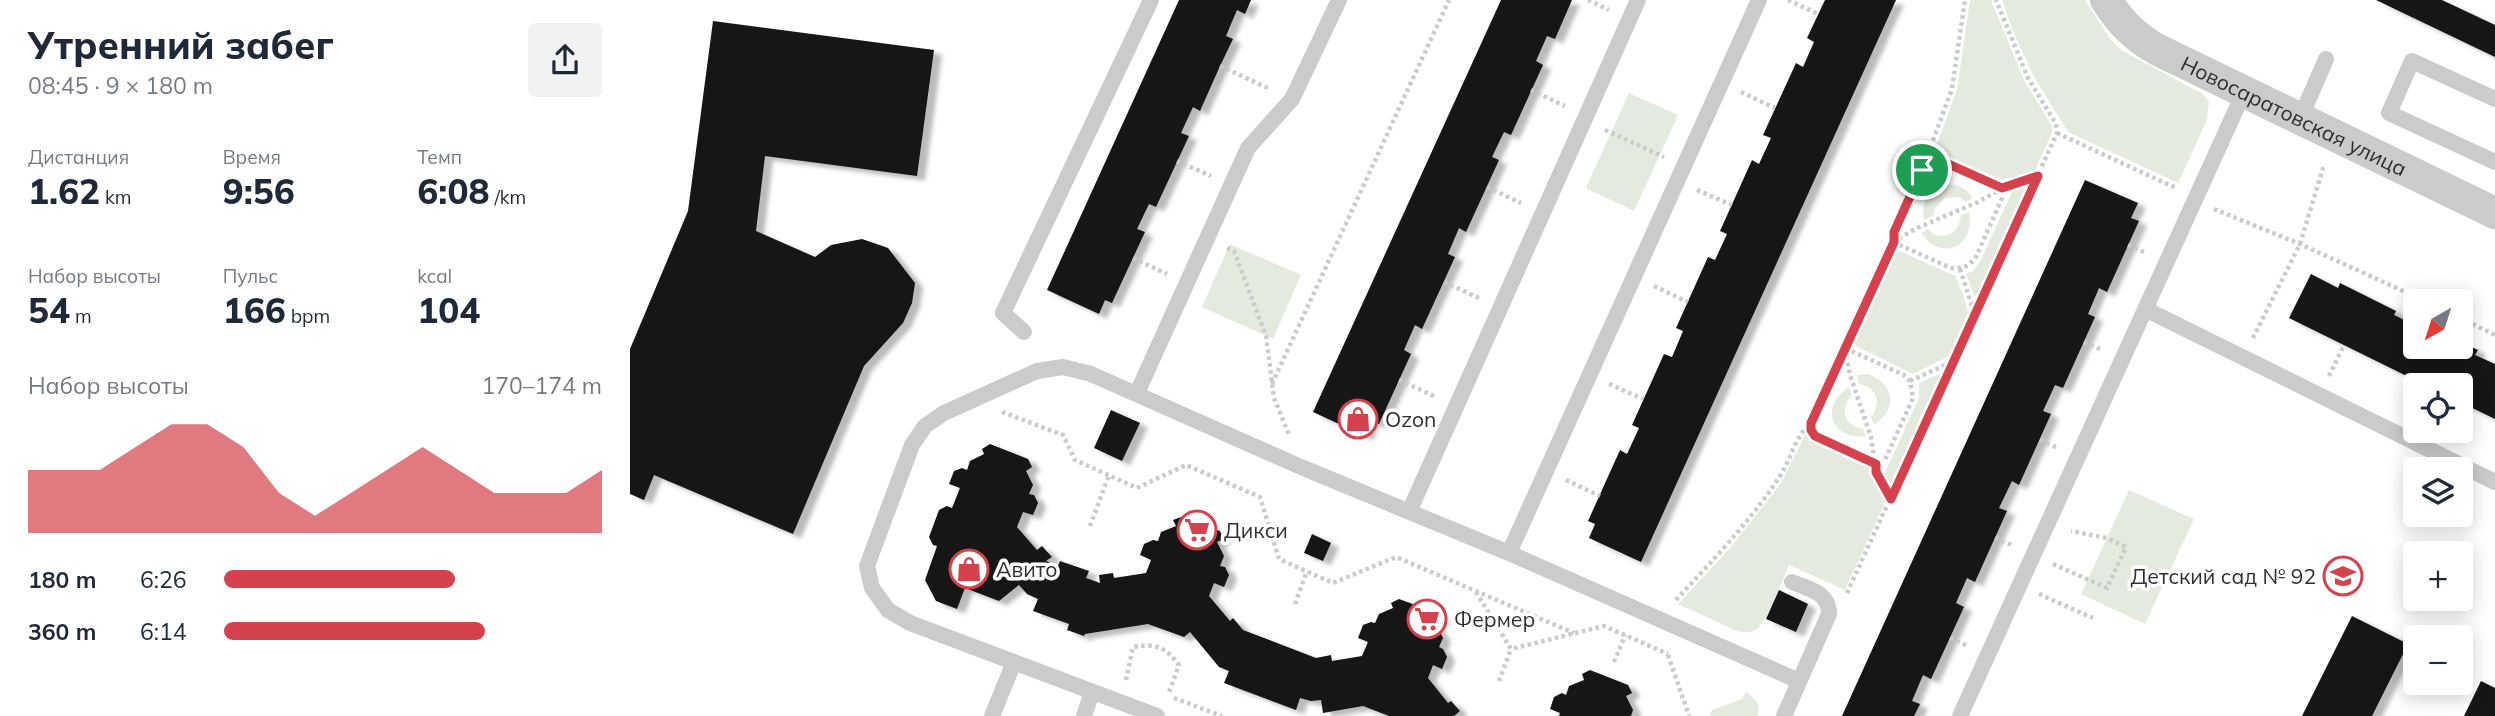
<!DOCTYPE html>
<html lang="ru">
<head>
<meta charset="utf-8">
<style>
  :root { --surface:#fff; --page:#f2f2f3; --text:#1f2937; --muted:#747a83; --accent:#d5414d }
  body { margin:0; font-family:Mulish,sans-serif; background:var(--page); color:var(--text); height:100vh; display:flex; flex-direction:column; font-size:26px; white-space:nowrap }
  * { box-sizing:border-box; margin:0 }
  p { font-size:23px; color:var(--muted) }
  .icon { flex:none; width:38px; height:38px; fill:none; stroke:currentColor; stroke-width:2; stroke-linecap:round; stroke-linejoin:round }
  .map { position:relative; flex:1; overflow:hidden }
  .side { display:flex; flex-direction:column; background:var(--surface); width:630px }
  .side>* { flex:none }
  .needle { width:46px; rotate:219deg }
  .controls { position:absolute; left:1773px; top:289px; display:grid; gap:14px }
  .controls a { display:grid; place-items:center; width:70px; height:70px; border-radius:7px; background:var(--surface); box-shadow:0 4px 18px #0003; font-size:35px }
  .pin { position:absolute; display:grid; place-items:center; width:60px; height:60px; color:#fff; margin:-30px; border:4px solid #fff; border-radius:50%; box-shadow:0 2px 7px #0007 }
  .round { display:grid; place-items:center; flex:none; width:74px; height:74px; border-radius:7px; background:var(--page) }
  .head { display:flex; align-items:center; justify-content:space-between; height:119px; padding:0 28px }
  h1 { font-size:38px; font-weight:800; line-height:52px }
  .figures { display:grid; grid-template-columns:repeat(3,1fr); gap:10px; height:119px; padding:7px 28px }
  .figures div { display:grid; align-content:center }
  .figures b { font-size:35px; font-weight:800 }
  .figures small { font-size:19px; font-weight:400 }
  .figures p { font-size:19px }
  .chart { height:196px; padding:14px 28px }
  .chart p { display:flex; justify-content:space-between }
  .chart svg { width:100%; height:126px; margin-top:7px; fill:var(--accent); opacity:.7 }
  ul { padding:0 28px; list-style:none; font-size:23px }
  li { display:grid; grid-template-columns:112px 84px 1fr; align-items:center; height:52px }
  li i { height:18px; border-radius:9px; background:var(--accent) }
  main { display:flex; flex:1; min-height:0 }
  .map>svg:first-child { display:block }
  .green { fill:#e5eade }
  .building { fill:#151515; filter:url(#shadow) }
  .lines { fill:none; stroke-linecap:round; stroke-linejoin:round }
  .path { stroke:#cbcbcb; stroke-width:4.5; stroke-dasharray:3.5 3.5; stroke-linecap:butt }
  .lane { stroke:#cbcbcb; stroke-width:16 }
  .street { stroke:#cbcbcb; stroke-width:32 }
  .route-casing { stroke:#fff; stroke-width:14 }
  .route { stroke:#d5414d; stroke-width:9 }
  .labels { text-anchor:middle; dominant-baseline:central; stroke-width:7; stroke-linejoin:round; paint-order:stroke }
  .street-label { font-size:21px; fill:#2e2e2e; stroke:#fff }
  .poi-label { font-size:21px; fill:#2e2e2e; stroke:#fff; text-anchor:start }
</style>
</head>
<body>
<main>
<section class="side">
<div class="head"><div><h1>Утренний забег</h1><p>08:45 · 9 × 180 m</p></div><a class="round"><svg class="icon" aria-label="share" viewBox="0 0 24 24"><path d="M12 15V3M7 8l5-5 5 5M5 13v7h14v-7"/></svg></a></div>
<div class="figures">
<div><p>Дистанция</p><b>1.62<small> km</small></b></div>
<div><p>Время</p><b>9:56</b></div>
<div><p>Темп</p><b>6:08<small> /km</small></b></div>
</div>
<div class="figures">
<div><p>Набор высоты</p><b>54<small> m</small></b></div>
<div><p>Пульс</p><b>166<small> bpm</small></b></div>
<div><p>kcal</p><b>104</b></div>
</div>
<div class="chart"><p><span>Набор высоты</span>170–174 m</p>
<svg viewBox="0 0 160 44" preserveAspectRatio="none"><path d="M0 44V22L10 22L20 22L30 14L40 6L50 6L60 14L70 30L80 38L90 30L100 22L110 14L120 22L130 30L140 30L150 30L160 22V44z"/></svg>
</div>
<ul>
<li><b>180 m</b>6:26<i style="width:61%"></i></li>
<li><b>360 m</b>6:14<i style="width:69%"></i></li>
</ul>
</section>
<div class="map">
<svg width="1865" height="716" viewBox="0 0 1865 716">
  <defs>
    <filter id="shadow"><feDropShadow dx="8" dy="4.5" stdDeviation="2" flood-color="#0004"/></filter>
  </defs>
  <rect width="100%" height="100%" fill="#fff"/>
  <path class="green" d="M1340 0H1361L1394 80 1422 126V132L1405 171C1394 175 1378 182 1366 179 1345 175 1325 153 1302 157L1327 90Z
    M1372 0H1455L1480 39 1491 50 1573 94 1579 102 1577 120 1548 183 1438 132 1403 75 1382 29Z
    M999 93 1048 115 1004 211 956 188Z
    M1314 184C1328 184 1335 187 1343 198L1336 202 1329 197 1315 198 1305 208 1303 216 1294 220C1291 201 1297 191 1314 184Z
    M1399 184 1346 300 1336 274 1343 271 1351 260 1384 187Z
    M1339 212C1346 248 1311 262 1291 233L1298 229 1304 235C1320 238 1329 232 1331 215Z
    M600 244 671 275 643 339 572 307Z
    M1265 249 1325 276 1333 294 1339 317 1321 355 1283 374 1222 344Z
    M1314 372 1261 487 1254 475 1289 398V383Z
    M1238 374C1265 384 1268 409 1244 425L1241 417C1252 403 1247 387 1229 384L1227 375Z
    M1219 387 1222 395C1209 409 1214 426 1233 429L1236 436C1201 441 1189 406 1219 387Z
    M1176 433 1186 444 1238 468 1256 500 1215 590 1159 565C1152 580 1137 625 1124 631 1118 633 1113 632 1107 631L1048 604 1101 547 1151 483Z
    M1499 490 1564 519 1515 624 1451 594Z
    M1116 692C1125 699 1132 704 1127 716H1079L1082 710 1112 699Z"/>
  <path class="building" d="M549 0H621L615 14 607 10 596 36 603 39 590 66 570 111 563 107 551 133 559 136 526 207 519 204 507 229 515 232 482 303 475 300 469 314 417 290Z
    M871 0H942L925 39 917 36 906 61 913 65 881 135 874 132 862 157 869 160 836 232 829 228 818 254 825 257 792 329 785 325 774 350 781 354 749 424 741 421 735 436 683 412Z
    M1195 0H1266L1011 562 959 538 965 524 958 521 990 450 997 454 1009 428 1002 425 1034 354 1042 357 1053 331 1046 328 1078 257 1085 260 1097 234 1090 231 1122 160 1129 164 1141 138 1133 135 1166 63 1173 67 1184 42 1177 38Z
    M1746 0H1812L1865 25V57Z
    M83 21 304 50 287 176 135 156 126 231 185 257 201 245 232 239 258 248 285 283 282 303 273 323 234 366 163 534 24 475 14 500 0 494V349L58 211Z
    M1455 180 1508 203 1501 218 1509 221 1477 292 1469 288 1458 314 1465 317 1433 388 1425 385 1413 411 1421 414 1389 485 1382 481 1369 508 1377 511 1345 582 1337 578 1326 603 1334 607 1301 679 1293 675 1282 701 1290 704 1284 716H1212Z
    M1681 274 1708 288 1710 283 1766 311 1764 315 1785 325V346H1830V342L1848 350 1845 355 1865 364V419L1830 402V385H1795L1659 318Z
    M481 410 510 423 492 461 464 448Z
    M360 444 398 459 402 467 396 471 403 485 399 494 404 495 408 503 403 515 393 512 387 527 407 550 412 546 422 557 416 561 428 566 430 561 459 571 456 578 470 583 469 575 483 573 484 578 516 573 521 560 510 555 514 544 523 540 528 541 531 532 546 526 543 520 551 517 590 531 593 539 587 542 594 556 590 566 595 567 599 575 594 587 584 583 579 596 600 621 603 618 613 630 686 658 701 655 702 661 732 656 738 642 728 638 733 625 741 622 745 623 749 614 763 608 761 603 769 599 807 613 811 621 805 623 813 638 809 647 813 649 817 657 812 669 803 665 798 678 818 703 821 701 830 711 824 716H759L733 706 693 713 691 700 681 701 670 698 666 710 594 683 599 671 589 667 560 632 554 637 518 624 455 634 454 636 437 630 439 624 403 611 408 599 397 594 389 585 369 601 335 588 327 609 306 601 295 580 307 546 303 545 299 537 309 510 317 506 322 508 330 488 319 484 324 471 332 468 337 470 340 461 354 454 352 449Z
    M682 534 701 543 693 561 674 553Z
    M1149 590 1178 604 1166 632 1136 619Z
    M1722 616 1778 644 1742 716H1672Z
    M960 670 998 685 1002 693 996 696 1003 710 1001 716H929L930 713 920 709 924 697 932 693 936 695 939 686 954 680 952 674Z
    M1851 681 1865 688V716H1834Z"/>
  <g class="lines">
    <path class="path" d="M958 0 979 10
      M1158 0 1188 14
      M590 66 640 89
      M901 90 935 106
      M1111 92 1145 108
      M975 130 1034 157
      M1427 133 1546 188
      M547 161 581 176
      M857 187 891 203
      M1067 190 1102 205
      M1584 209 1670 244 1795 301
      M1263 242 1321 268C1332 269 1337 267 1345 259L1374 194 1372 188 1314 162 1302 163 1293 169
      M1263 242 1285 229 1348 202 1378 185 1407 177
      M1498 245 1516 253
      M597 248 604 251 636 336 644 398 659 435
      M503 258 537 274
      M1330 269 1345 315
      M814 282 851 299
      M1024 286 1058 302
      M1830 318 1865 335
      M1623 338 1670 244 1694 165
      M1454 342 1472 350
      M1215 349 1220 375 1241 437 1246 472 1261 499
      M1699 376 1714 345
      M769 380 806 397
      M1280 381 1324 361
      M642 384 819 0
      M979 384 1013 399
      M372 412 433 435 445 460 507 488 556 465 630 497 649 559 703 583 766 557 944 633
      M1181 424V430L1185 436 1246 464 1255 460 1283 398 1280 381 1274 375 1215 348
      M1410 440 1428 448
      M936 480 970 496
      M460 526 479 475
      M1365 538 1384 546
      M1423 564 1477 588 1496 547 1477 538 1441 531
      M846 592 881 649 974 626 1038 654
      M1217 593 1427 133 1426 124 1398 78 1366 0
      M1409 594 1463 618
      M1046 600C1081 562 1119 523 1148 479 1161 461 1164 437 1181 423L1263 242 1264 232 1292 170 1322 89 1335 0
      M665 604 677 571
      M1320 638 1338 646
      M1038 655 1059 716
      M984 662 995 635
      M496 680 503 647C526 643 535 647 549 665L538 695
      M869 681 881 649
      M544 698 592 716"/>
    <path class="lane" d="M1865 99 1782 61 1759 113 1865 162
      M1670 119 1696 59
      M1515 309 1865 482
      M394 332 373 313 521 0
      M507 393 618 148 662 99 709 0
      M779 512 1008 0
      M879 553 1129 0
      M362 716 384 662
      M454 716 462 692
      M527 716 280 623 258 610 242 588 237 566 282 445 295 426 314 413 407 371 433 367 461 374 671 467 879 553 1169 681
      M1154 716 1199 614C1199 592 1180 590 1162 582
      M1330 716 1614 92"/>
    <path class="street" id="s1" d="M1476 0C1490 22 1504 36 1526 49L1865 213"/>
  </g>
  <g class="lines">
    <defs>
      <path id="route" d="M1314 162 1372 188 1408 176 1261 499 1246 472V464L1185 436 1181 430V423L1264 242V232L1292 170 1302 163Z"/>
    </defs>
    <use href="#route" class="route-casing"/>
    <use href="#route" class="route"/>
  </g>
  <defs>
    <symbol id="shop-ring" viewBox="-11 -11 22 22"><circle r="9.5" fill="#fff" stroke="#d5414d" stroke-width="1.5"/><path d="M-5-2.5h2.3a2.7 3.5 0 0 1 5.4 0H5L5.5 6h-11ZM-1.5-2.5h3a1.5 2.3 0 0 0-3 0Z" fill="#d5414d"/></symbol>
    <symbol id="supermarket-ring" viewBox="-11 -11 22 22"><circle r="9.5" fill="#fff" stroke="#d5414d" stroke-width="1.5"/><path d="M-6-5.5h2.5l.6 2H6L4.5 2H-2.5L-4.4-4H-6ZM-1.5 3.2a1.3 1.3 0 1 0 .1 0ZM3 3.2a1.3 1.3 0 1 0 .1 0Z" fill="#d5414d"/></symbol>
    <symbol id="school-ring" viewBox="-11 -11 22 22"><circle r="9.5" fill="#fff" stroke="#d5414d" stroke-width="1.5"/><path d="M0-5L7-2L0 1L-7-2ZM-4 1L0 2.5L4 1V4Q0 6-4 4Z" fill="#d5414d"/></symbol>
  </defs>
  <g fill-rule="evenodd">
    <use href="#shop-ring" x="706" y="397" width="44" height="44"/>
    <use href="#supermarket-ring" x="545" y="508" width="44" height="44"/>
    <use href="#shop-ring" x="317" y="547" width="44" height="44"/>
    <use href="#school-ring" x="1691" y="554" width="44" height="44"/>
    <use href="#supermarket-ring" x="775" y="597" width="44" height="44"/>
  </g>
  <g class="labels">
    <g class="street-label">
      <text stroke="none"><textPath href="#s1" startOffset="224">Новосаратовская улица</textPath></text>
    </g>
    <g class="poi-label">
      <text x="755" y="419">Ozon</text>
      <text x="594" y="530">Дикси</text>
      <text x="366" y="569">Авито</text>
      <text x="1686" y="576" text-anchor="end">Детский сад № 92</text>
      <text x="824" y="619">Фермер</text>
    </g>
  </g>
</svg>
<div class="controls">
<a><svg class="needle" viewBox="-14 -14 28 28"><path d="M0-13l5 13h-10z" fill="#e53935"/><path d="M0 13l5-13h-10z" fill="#747a83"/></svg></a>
<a><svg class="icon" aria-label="locate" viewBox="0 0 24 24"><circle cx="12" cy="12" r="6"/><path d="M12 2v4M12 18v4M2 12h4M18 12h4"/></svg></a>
<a><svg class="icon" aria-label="layers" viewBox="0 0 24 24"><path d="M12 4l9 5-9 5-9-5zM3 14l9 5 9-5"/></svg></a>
<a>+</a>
<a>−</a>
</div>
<div class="pin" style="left:1292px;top:170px;background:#1e9e55"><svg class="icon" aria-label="arrive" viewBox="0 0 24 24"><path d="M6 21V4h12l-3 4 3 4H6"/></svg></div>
</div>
</main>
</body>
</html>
